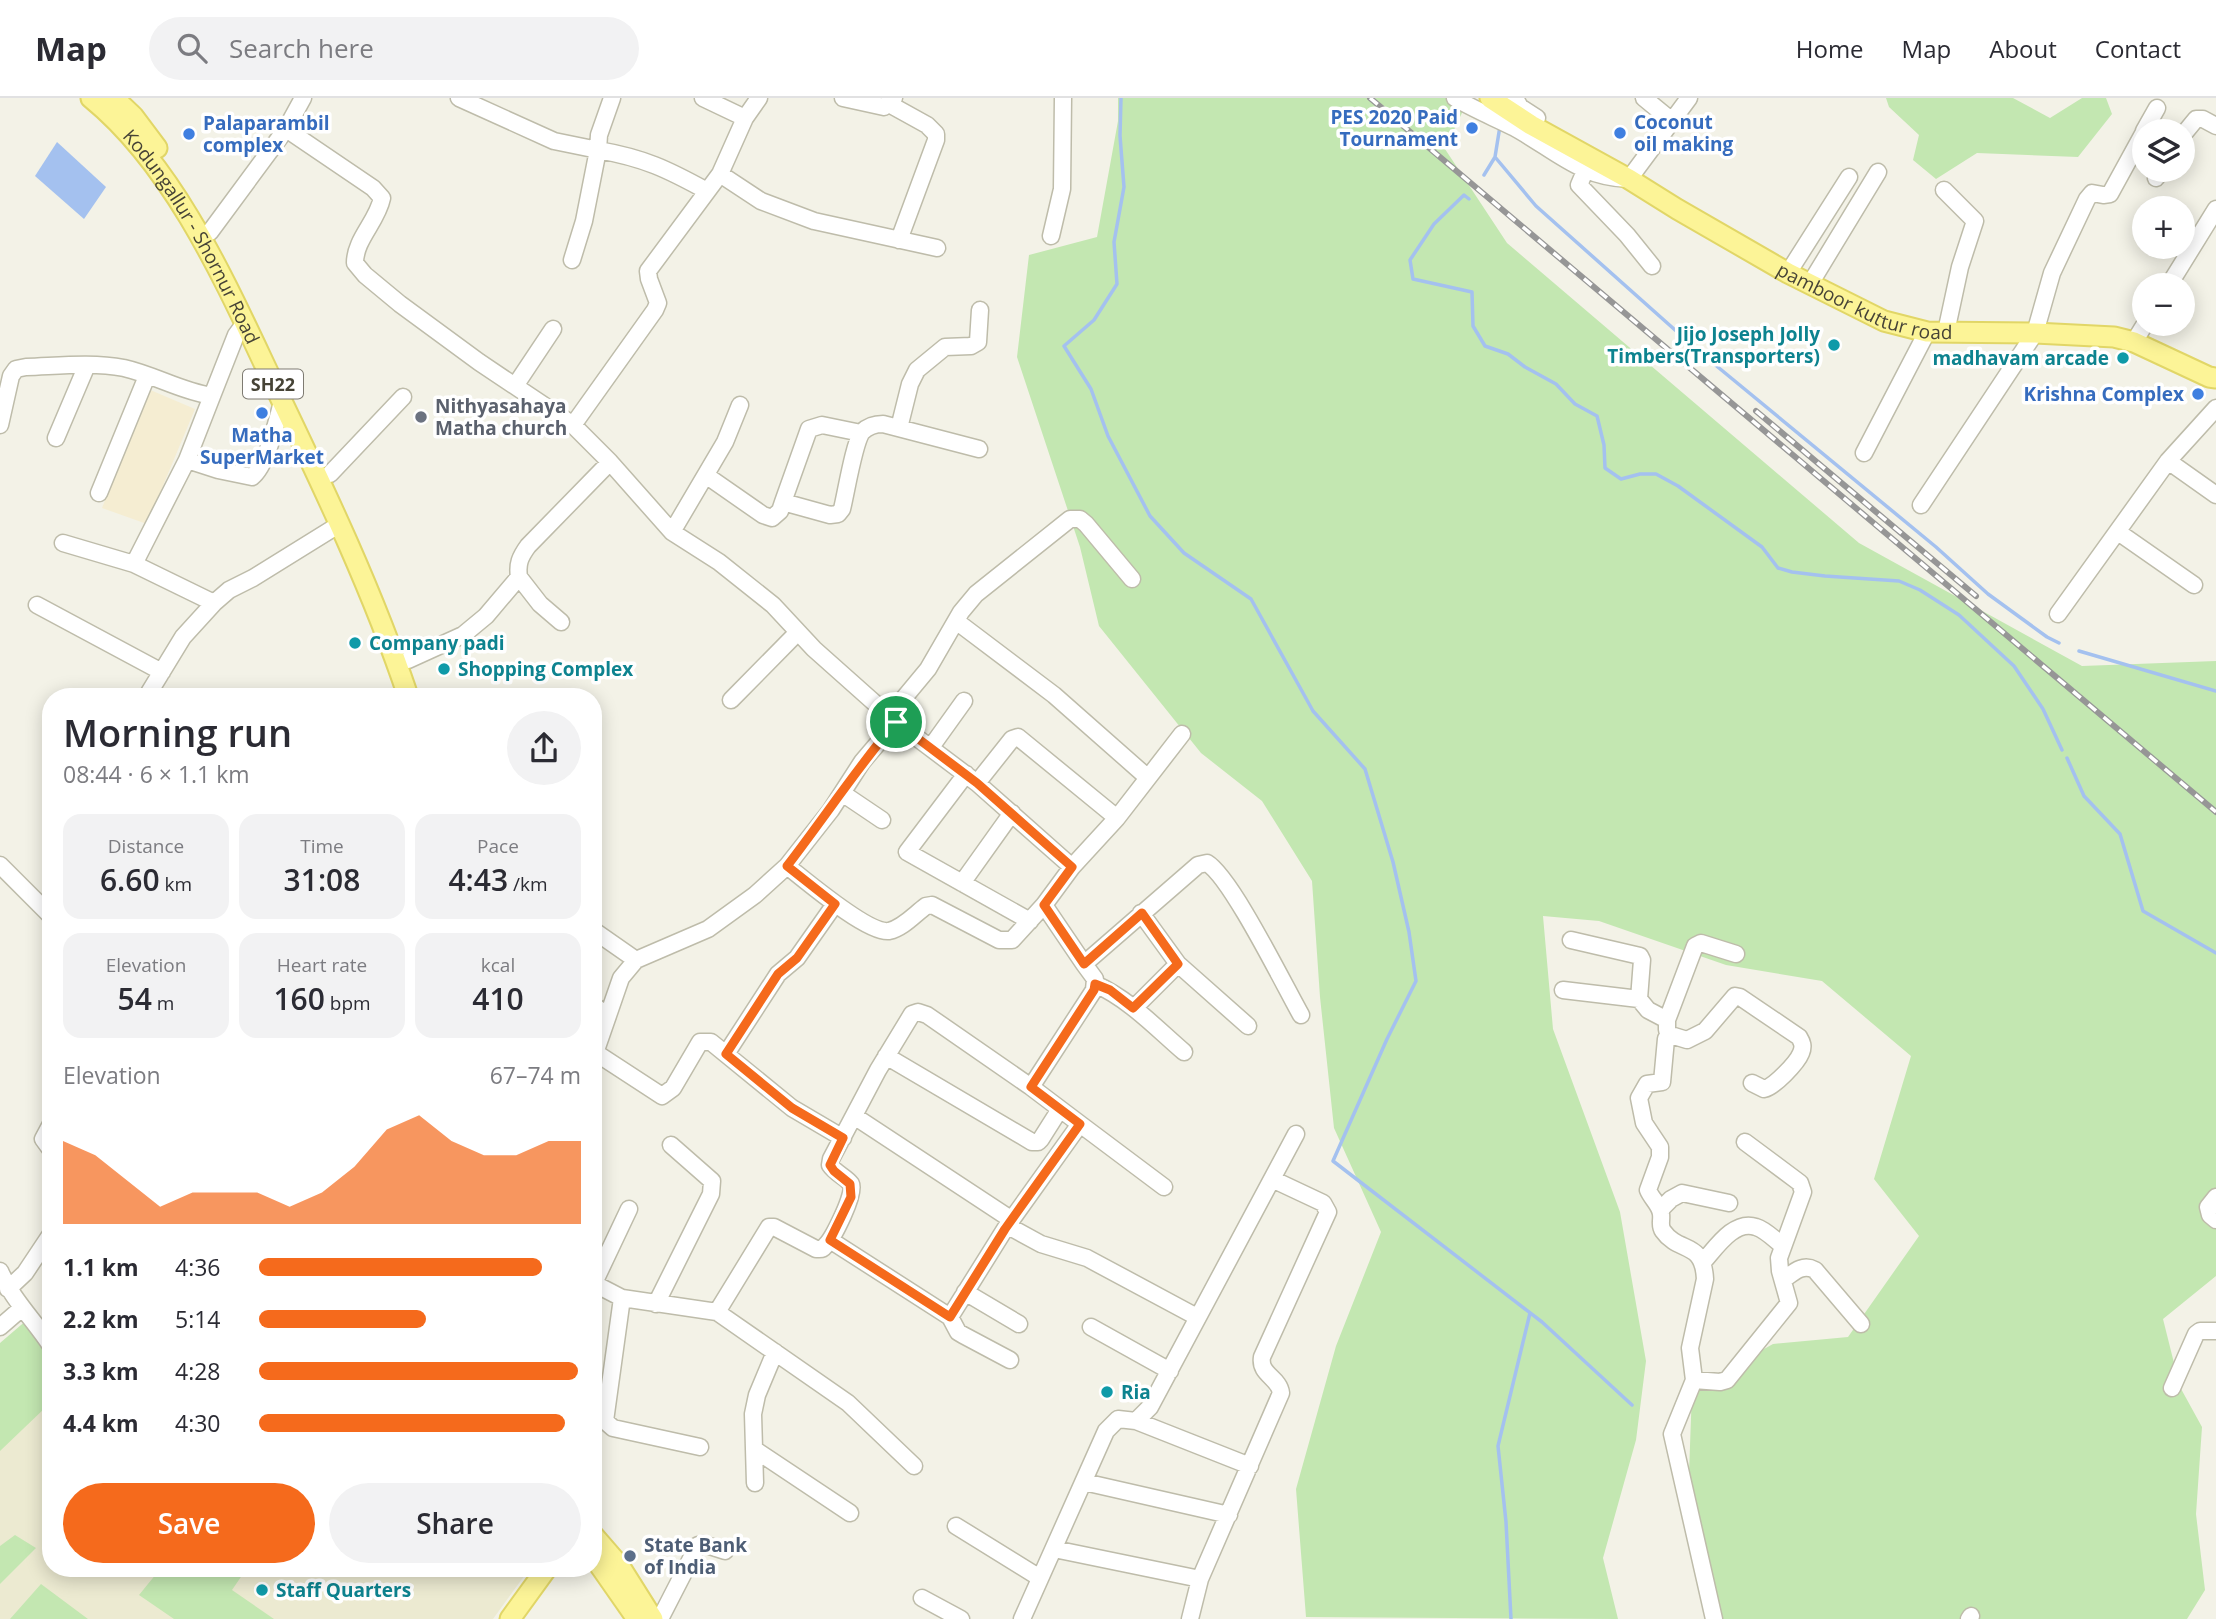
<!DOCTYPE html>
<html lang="en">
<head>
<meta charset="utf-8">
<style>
  :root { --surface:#fff; --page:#f2f2f3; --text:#2b2b33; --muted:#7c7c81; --line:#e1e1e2; --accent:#f56a1c }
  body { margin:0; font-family:"Open Sans",sans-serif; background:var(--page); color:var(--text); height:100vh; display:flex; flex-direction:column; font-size:26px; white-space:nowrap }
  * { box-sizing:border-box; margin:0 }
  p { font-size:23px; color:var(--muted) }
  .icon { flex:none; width:38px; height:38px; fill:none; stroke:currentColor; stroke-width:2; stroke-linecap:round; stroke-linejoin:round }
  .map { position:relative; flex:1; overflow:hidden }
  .details { position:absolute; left:42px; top:590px; width:560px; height:889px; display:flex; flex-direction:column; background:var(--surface); border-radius:28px; box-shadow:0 4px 18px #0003 }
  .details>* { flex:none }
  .controls { position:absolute; left:2132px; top:21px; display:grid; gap:14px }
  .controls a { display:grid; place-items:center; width:63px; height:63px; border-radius:50%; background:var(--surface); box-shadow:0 4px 18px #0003; font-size:35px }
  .pin { position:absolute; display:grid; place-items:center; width:60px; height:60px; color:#fff; margin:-30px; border:4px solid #fff; border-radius:50%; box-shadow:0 2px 7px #0007 }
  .round { display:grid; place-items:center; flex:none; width:74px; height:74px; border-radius:37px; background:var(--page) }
  .overview { display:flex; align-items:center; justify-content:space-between; height:119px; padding:0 21px }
  h1 { font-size:38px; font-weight:600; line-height:52px }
  .figures { display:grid; grid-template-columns:repeat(3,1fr); gap:10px; height:119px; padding:7px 21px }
  .figures div { display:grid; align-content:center; border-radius:18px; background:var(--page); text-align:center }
  .figures b { font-size:30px; font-weight:600 }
  .figures small { font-size:19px; font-weight:400 }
  .figures p { font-size:19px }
  .chart { height:196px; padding:14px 21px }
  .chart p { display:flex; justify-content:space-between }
  .chart svg { width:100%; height:126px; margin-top:7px; fill:var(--accent); opacity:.7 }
  .cta { display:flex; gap:14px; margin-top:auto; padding:14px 21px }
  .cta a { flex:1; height:80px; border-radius:42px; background:var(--accent); color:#fff; font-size:28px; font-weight:600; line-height:80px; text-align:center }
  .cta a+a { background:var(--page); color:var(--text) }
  ul { padding:0 21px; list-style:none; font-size:23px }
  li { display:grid; grid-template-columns:112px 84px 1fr; align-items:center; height:52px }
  li i { height:18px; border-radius:9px; background:var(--accent) }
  header { display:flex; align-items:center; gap:42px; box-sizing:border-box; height:98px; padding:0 35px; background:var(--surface); border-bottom:2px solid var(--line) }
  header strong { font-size:33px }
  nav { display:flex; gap:38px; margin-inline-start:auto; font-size:24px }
  .search { width:490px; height:63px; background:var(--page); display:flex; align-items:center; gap:18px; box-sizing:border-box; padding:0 24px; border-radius:38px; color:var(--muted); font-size:26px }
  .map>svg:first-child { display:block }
  .commercial { fill:#f5edd2 }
  .education { fill:#ecead1 }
  .green { fill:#c3e7b1 }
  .water { fill:#a4c1ef }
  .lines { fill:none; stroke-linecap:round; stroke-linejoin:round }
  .stream { stroke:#a4c1ef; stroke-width:3.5 }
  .minor-casing { stroke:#bebcaa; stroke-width:19 }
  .major-casing { stroke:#e1d667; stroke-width:23 }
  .minor { stroke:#fff; stroke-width:16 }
  .major { stroke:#fcf497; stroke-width:19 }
  .rail-casing { stroke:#969696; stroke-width:6 }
  .rail { stroke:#fff; stroke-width:3.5; stroke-dasharray:10; stroke-linecap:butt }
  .route-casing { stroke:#fff; stroke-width:14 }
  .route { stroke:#f56a1c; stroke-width:9 }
  .shop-dot { fill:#3f7fe0; stroke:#fff; stroke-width:2.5 }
  .culture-dot { fill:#0f9aa8; stroke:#fff; stroke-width:2.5 }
  .worship-dot { fill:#6b7280; stroke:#fff; stroke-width:2.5 }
  .service-dot { fill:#5c6f8a; stroke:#fff; stroke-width:2.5 }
  .labels { text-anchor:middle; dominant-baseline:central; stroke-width:7; stroke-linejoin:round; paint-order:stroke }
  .shield { fill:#fff; stroke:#7e7b72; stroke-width:2 }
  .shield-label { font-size:18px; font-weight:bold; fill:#464336 }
  .shop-label { font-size:19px; font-weight:bold; fill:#366cbe; stroke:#fff; text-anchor:end }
  .street-label { font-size:19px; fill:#464336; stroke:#fff }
  .culture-label { font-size:19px; font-weight:bold; fill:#0d838f; stroke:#fff; text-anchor:start }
  .worship-label { font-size:19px; font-weight:bold; fill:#5b616d; stroke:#fff; text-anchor:start }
  .service-label { font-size:19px; font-weight:bold; fill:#4e5e75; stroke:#fff; text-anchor:start }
</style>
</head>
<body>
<header>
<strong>Map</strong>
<div class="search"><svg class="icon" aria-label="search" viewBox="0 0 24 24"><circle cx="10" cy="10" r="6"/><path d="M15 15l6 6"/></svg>Search here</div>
<nav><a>Home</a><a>Map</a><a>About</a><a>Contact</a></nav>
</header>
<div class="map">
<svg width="2216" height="1521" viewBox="0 0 2216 1521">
  <rect width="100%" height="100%" fill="#f3f2e7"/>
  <path class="commercial" d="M148 291 195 311 147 426 102 410Z"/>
  <path class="education" d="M0 1245 51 1264V1470H530L493 1521H0Z"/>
  <path class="green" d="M1118 0H1469L1445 51 1507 145 1859 445 2082 568 2216 563V1178L2163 1221 2180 1289 2202 1329 2196 1416 2205 1492 2187 1521H1711L1687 1433 1692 1291 1773 1246 1848 1239 1919 1138 1874 1081 1911 958 1822 883 1726 867 1599 823 1543 818 1553 931 1620 1114 1646 1263 1636 1342 1603 1460 1618 1521 1306 1519 1296 1391 1336 1248 1381 1134 1334 1030 1320 899 1312 783 1262 703 1201 655 1099 528 1080 449 1017 259 1029 157 1097 139 1118 23Z
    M1886 0H2013L2050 20 2082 0H2106L2112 16 2078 59 1977 55 1936 81 1913 62 1919 37 1889 9Z
    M28 1221 51 1264V1313L46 1309 0 1353V1245Z
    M15 1437 36 1450 0 1486V1448Z
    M161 1470H247L232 1492 274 1521H174L139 1497Z
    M41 1486 88 1521H10Z"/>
  <path class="water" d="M57 44 106 89 84 121 35 78Z"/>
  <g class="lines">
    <path class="stream" d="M1121 0 1120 38 1124 89 1114 144 1117 186 1094 222 1064 248 1091 291 1108 338 1150 418 1184 455 1251 501 1313 613 1365 671 1393 764 1409 834 1416 883 1387 941 1333 1063 1542 1224 1632 1307
      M1495 59 1536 108 1702 256 1936 449 1988 496 2047 539 2059 545
      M1484 77 1495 59 1500 28
      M1469 101 1464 97 1434 126 1410 162 1413 181 1472 194 1473 228 1485 248 1508 256 1525 269 1556 286 1575 306 1597 318 1604 347 1605 370 1621 381 1640 376H1656L1678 388 1762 449 1778 470 1792 474 1825 478 1899 483 1920 492 1959 517 2014 568 2043 611 2062 652
      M2079 553 2216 593
      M2067 660 2084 698 2120 736 2143 813 2216 855
      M1511 1521 1506 1424 1498 1348 1530 1215"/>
    <defs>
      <path id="minor" d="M459 0 554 43 598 52 599 37 612 0
        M703 0 745 20 759 0
        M843 0 884 9 894 0
        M1455 0C1473 11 1493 19 1513 29 1554 51 1580 80 1629 81L1689 0
        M1515 0 1520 9 1537 20
        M1644 0 1672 23
        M889 6 927 27 936 36V42L899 142
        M286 31 303 0
        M2144 33 2157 10
        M2182 38 2196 21H2203L2216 28
        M1585 73 1579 87 1627 137 1652 168
        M720 76 761 103 814 123 937 150
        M2156 80 2161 72
        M1944 92 1975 123 1960 169 1946 234
        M210 134 286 31 373 90 382 100C377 124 355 141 355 165L365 177 400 206 479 264 573 327 610 364 672 434 719 464 773 507 814 551 896 624 977 685 1072 769
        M1051 138 1062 91 1063 0
        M572 162 584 123 598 52C644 60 667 71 707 93
        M1788 175 1849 79
        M1810 186 1878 74
        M2169 187 2216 111
        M2134 244 2145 226
        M515 288 553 231
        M0 327 11 278 16 271 26 269C58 268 92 264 124 270 155 277 180 293 212 298L236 237 244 226
        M573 327 655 212 658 205 649 181 648 173 720 76 745 20
        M899 330 910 286 917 272 945 249 971 248 978 244 980 212
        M56 340 87 267
        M1864 355 1927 234
        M187 362 212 298
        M2168 363 2216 397
        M330 376 403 299
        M707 378 763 417 772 420 780 413 783 404 809 331 822 327 861 335
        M99 395 147 278
        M783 404 830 417 838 416 842 411C846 395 854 345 862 334 868 328 875 326 883 326L979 351
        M1921 407 2035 235 2052 175 2087 101 2092 95 2103 97 2110 96 2144 34
        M672 434 725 344 740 307
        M2118 434 2194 487
        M63 445 134 466 214 505
        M134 466 187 362 218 372 252 379C267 368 277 322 282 304
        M519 479 540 506 561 524
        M37 507 162 574
        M2058 516 2168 363 2216 310
        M956 523 1054 597 1147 679
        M408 562 463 537 486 518 519 479C517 466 520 459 528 448L610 364
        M147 598 183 539 214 505 229 492 253 480 340 426
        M731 602 798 534
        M889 618 928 571 961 514 976 496 1070 421H1080L1086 426 1132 481
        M931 649 964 603
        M966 676 907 754 1030 823
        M977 685 1012 641 1018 639 1117 720
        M842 695 882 722
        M0 767 51 818
        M787 768C805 782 868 836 889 833 903 830 915 816 926 808L932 807 999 842H1012L1044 807 1072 769 1117 720 1182 636
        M962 785 1012 715
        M1044 807 1084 866
        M1141 815 1178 866 1248 928
        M593 832 636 862
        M1571 842 1640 858 1642 862 1639 901 1648 912 1667 922
        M1095 886C1129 901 1156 930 1184 954
        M1563 892 1639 901
        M593 907 608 918
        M1134 910 1178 866
        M1667 932V922L1695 848 1701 845 1736 856
        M593 953 662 998 673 990 700 944H711L792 1010 843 1040
        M726 956 778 876 797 860 835 806
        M886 958 1032 1044H1038L1041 1041 1060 1011
        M593 961 621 880 636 862 708 831 755 797 787 768 831 712 862 664 896 624
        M854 1018 1012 1122
        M51 1026 43 1041 51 1052
        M1080 1026 1164 1089
        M2216 1099 2208 1109 2210 1117 2216 1122
        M1660 1112 1671 1101 1682 1095 1729 1105
        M1008 1128 1041 1146 1087 1160 1197 1219
        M830 1142 950 1219 958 1234 963 1237 1010 1262
        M1703 1164C1715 1151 1734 1121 1756 1129 1766 1132 1775 1142 1783 1148
        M0 1173C12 1201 34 1222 51 1248
        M1783 1182C1793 1175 1802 1165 1815 1172L1861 1226
        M593 1185 622 1200 717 1214 848 1305 914 1368
        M594 1185 629 1111
        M8 1191 25 1175 51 1136
        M965 1194 1019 1226
        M622 1200 605 1323 613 1330 700 1349
        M656 1206 711 1096 712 1083 671 1047
        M717 1214 769 1129H774L816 1151C822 1151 822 1152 826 1147 833 1140 856 1095 851 1086 846 1079 835 1075 830 1067L831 1061 878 972 912 916 918 914 927 917 1031 989
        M950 1219 1005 1131 1080 1026 1031 989 1094 892 1095 881 1084 866 1198 767 1207 765C1231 779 1284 887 1301 917
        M0 1229 22 1210
        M1091 1229 1170 1273
        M1694 1282 1720 1284 1727 1282 1789 1205 1780 1173 1779 1160 1803 1094 1800 1085 1745 1044
        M2172 1290 2196 1236 2200 1233H2216
        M1136 1323 1250 1368
        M754 1351 850 1415
        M1084 1384 1229 1417
        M755 1385 753 1316 757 1297 775 1254
        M956 1428 1040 1480
        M1054 1451 1200 1481
        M922 1500 961 1521
        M660 1521 698 1447 703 1446 725 1453
        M1022 1521 1106 1333 1118 1321 1136 1323 1150 1309 1296 1036
        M1190 1521 1200 1481 1281 1295C1279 1279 1259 1277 1262 1259L1328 1114 1323 1105 1272 1081
        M1714 1521 1672 1336 1694 1282 1690 1250 1705 1181C1703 1142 1679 1156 1663 1133 1659 1127 1662 1123 1661 1116 1660 1107 1651 1100 1648 1092L1660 1059V1049L1644 1025 1639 1000 1647 986 1662 984 1666 941 1674 938 1687 942 1705 933 1735 898 1740 899 1799 939C1802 944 1804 948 1801 955 1797 965 1774 989 1764 991L1752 985
        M1969 1521 1971 1518"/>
      <g id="major">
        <path id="s1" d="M91 0C179 72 230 195 278 295 326 395 373 494 408 598"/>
        <path d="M114 0 133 18 157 50"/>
        <path id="s2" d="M1490 0 1531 27 1629 81 1677 111 1788 175 1884 223 1927 234 2035 235 2114 239 2134 244 2209 279 2216 280"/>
        <path d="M593 1437 619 1467 653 1521"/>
        <path d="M593 1458 637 1521"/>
        <path d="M510 1521 547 1470"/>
      </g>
    </defs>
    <use href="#minor" class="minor-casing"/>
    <use href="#major" class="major-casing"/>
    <use href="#minor" class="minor"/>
    <use href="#major" class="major"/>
    <defs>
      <path id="rail" d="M1370 0 2216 714
        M1756 313 1976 498"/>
    </defs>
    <use href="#rail" class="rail-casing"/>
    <use href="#rail" class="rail"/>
  </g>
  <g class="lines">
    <defs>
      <path id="route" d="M896 624 977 685 1072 769 1044 807 1084 866 1142 815 1178 866 1133 910 1110 892 1095 886 1094 892 1031 989 1080 1026 1005 1131 950 1219 830 1142 851 1099 850 1086 834 1073 830 1067 843 1040 792 1010 726 956 778 876 797 860 835 806 787 768C824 720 857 670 896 624Z"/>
    </defs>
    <use href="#route" class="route-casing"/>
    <use href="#route" class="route"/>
  </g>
  <g class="shop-dot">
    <circle cx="1472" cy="30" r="7"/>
    <circle cx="1620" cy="35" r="7"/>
    <circle cx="189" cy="36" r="7"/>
    <circle cx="2198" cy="296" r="7"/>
    <circle cx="262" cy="315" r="7"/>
  </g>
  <g class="culture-dot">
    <circle cx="1834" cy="247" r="7"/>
    <circle cx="2123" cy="260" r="7"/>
    <circle cx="355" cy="545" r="7"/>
    <circle cx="444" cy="571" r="7"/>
    <circle cx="1107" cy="1294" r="7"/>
    <circle cx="262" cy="1492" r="7"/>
  </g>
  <circle class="worship-dot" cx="421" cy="319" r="7"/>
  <circle class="service-dot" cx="630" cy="1458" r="7"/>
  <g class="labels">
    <rect class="shield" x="243" y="271.5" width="60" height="29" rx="5"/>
    <g class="shield-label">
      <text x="273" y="286">SH22</text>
    </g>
    <g class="shop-label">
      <text x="1458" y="19">PES 2020 Paid<tspan x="1458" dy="22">Tournament</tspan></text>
      <text x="1634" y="24" text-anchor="start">Coconut<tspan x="1634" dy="22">oil making</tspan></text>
      <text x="203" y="25" text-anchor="start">Palaparambil<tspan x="203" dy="22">complex</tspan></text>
      <text x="2184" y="296">Krishna Complex</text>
      <text x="262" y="337" text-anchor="middle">Matha<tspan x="262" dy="22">SuperMarket</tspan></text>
    </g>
    <g class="street-label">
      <text stroke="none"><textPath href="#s1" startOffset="173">Kodungallur - Shornur Road</textPath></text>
      <text stroke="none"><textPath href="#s2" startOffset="429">pamboor kuttur road</textPath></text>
    </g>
    <g class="culture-label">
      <text x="1820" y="236" text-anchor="end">Jijo Joseph Jolly<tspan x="1820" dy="22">Timbers(Transporters)</tspan></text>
      <text x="2109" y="260" text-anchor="end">madhavam arcade</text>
      <text x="369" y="545">Company padi</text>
      <text x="458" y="571">Shopping Complex</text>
      <text x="1121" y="1294">Ria</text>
      <text x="276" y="1492">Staff Quarters</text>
    </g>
    <g class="worship-label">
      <text x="435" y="308">Nithyasahaya<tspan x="435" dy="22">Matha church</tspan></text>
    </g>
    <g class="service-label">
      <text x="644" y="1447">State Bank<tspan x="644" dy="22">of India</tspan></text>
    </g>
  </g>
</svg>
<div class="controls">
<a><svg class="icon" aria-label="layers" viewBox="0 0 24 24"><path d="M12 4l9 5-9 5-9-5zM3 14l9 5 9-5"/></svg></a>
<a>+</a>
<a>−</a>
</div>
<div class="pin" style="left:896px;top:624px;background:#1e9e55"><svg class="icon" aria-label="arrive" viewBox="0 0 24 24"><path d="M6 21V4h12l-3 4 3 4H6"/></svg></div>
<section class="details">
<div class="overview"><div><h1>Morning run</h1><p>08:44 · 6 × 1.1 km</p></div><a class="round"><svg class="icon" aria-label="share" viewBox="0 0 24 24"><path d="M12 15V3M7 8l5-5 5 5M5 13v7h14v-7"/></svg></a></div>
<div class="figures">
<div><p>Distance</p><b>6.60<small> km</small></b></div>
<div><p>Time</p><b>31:08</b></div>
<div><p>Pace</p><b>4:43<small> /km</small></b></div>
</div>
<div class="figures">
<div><p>Elevation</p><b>54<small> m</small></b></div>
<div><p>Heart rate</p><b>160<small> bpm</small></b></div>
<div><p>kcal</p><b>410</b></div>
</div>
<div class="chart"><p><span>Elevation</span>67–74 m</p>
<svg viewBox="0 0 160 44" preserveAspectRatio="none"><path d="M0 44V15L10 20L20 29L30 38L40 33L50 33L60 33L70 38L80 33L90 24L100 11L110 6L120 15L130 20L140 20L150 15L160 15V44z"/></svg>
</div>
<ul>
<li><b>1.1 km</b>4:36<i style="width:88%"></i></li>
<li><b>2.2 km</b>5:14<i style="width:52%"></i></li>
<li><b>3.3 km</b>4:28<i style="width:99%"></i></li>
<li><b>4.4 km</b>4:30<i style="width:95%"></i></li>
</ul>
<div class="cta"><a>Save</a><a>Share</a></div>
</section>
</div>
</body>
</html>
